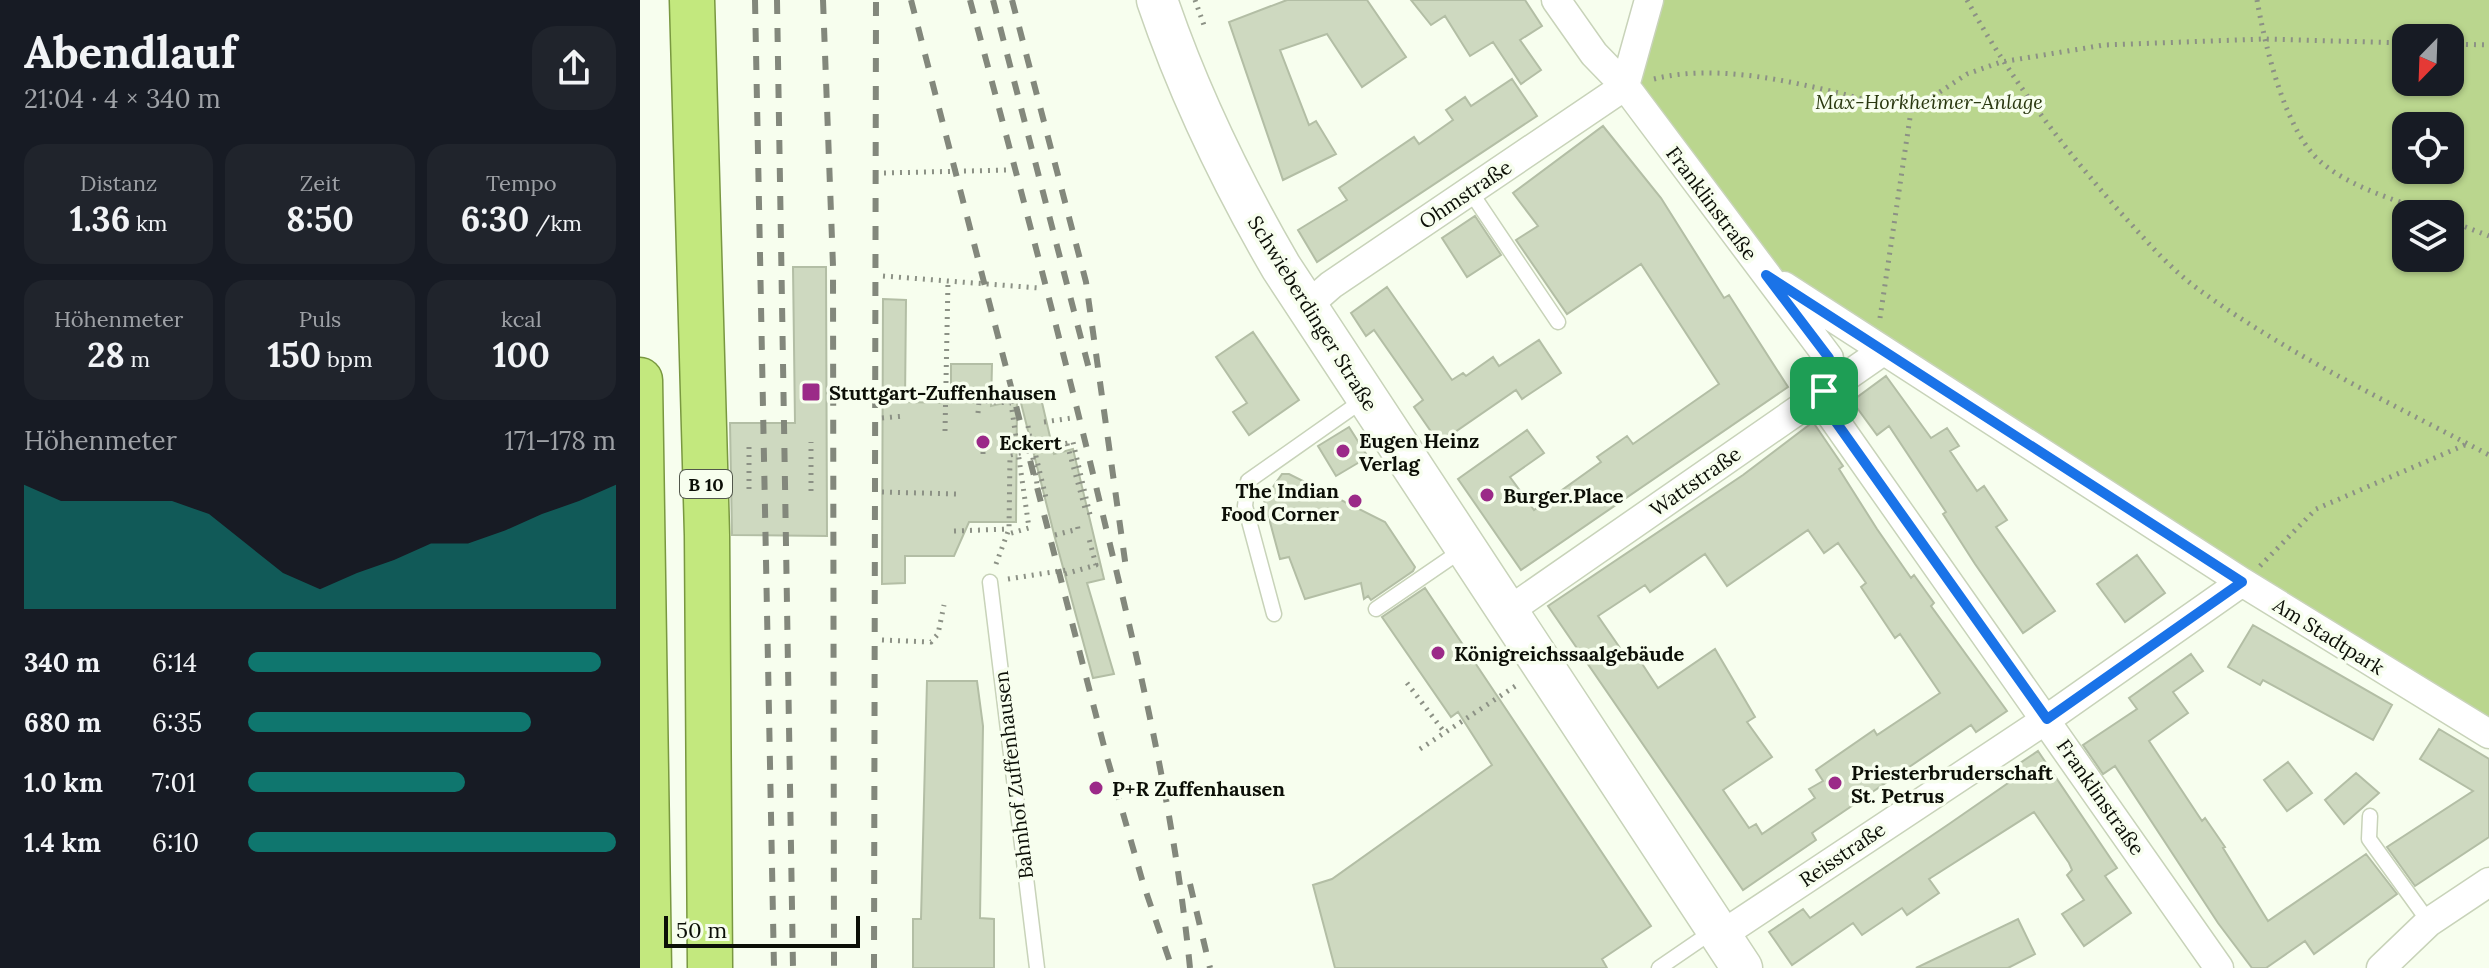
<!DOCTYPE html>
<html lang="de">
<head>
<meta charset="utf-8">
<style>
  :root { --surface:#171b24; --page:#20242c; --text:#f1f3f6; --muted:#9ea1a6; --accent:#0f766e }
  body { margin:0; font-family:Lora,serif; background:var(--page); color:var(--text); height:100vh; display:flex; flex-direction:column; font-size:30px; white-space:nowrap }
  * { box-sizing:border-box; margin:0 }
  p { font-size:26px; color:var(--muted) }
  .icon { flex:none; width:44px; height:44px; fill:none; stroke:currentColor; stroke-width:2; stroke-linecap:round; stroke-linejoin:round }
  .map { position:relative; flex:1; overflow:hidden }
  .side { display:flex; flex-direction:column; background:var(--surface); width:640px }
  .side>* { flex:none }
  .needle { width:52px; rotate:203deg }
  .tools { position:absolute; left:1752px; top:24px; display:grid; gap:16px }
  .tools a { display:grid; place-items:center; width:72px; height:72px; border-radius:16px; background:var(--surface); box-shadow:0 2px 6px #0004; font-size:40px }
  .scale { position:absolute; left:24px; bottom:20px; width:196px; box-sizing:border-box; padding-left:8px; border:4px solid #0c0f07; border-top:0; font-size:22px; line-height:28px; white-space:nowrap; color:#0c0f07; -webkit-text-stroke:6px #f7feee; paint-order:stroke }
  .pin { position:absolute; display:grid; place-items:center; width:68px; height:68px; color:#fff; margin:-34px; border-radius:16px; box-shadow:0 4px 12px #0006 }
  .round { display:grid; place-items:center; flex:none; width:84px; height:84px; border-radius:24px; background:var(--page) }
  .overview { display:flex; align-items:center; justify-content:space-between; height:136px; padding:0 24px }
  h1 { font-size:44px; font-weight:700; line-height:60px }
  .figures { display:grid; grid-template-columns:repeat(3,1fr); gap:12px; height:136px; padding:8px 24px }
  .figures div { display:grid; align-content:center; border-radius:20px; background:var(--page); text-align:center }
  .figures b { font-size:34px; font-weight:700 }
  .figures small { font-size:22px; font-weight:400 }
  .figures p { font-size:22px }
  .chart { height:224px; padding:16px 24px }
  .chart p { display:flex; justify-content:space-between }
  .chart svg { width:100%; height:144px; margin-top:8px; fill:var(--accent); opacity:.7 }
  ul { padding:0 24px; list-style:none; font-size:26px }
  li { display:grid; grid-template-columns:128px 96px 1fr; align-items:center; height:60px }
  li i { height:20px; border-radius:10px; background:var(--accent) }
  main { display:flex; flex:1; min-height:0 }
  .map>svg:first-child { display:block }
  .green { fill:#bad68e; fill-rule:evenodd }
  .building { fill:#ced9c0; stroke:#b3bea5; stroke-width:2; fill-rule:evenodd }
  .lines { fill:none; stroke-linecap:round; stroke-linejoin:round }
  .service-casing { stroke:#c8d3b9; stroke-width:17 }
  .minor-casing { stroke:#c8d3b9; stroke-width:31 }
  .secondary-casing { stroke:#c8d3b9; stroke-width:43 }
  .trunk-casing { stroke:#799840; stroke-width:47 }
  .path { stroke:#8c9185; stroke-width:5; stroke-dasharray:2 6; stroke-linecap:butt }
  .service { stroke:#fff; stroke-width:14 }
  .minor { stroke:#fff; stroke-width:28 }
  .secondary { stroke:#fff; stroke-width:40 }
  .trunk { stroke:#c3e87e; stroke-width:44 }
  .rail { stroke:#83887c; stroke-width:6; stroke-dasharray:14 14; stroke-linecap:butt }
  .route-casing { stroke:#fff; stroke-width:16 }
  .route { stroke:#1a73e8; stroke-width:10 }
  .poi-dot { fill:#9b2a88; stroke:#f7feee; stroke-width:3 }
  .labels { text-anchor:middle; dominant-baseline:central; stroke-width:7; stroke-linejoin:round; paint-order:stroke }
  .shield { fill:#f7feee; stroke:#52574c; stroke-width:2 }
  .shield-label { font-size:18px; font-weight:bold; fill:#0c0f07 }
  .park-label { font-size:20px; font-style:italic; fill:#2a3810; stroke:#f7feee }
  .street-label { font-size:20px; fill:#0c0f07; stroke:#f7feee }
  .poi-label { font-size:20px; font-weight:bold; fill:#0c0f07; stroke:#f7feee; text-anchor:start }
</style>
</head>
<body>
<main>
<section class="side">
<div class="overview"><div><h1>Abendlauf</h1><p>21:04 · 4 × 340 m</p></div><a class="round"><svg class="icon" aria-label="share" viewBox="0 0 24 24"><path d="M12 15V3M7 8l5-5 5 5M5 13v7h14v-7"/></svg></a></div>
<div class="figures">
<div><p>Distanz</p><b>1.36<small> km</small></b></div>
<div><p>Zeit</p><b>8:50</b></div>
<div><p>Tempo</p><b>6:30<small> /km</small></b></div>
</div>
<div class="figures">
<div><p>Höhenmeter</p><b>28<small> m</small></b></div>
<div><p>Puls</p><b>150<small> bpm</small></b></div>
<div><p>kcal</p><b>100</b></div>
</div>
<div class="chart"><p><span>Höhenmeter</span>171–178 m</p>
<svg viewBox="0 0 160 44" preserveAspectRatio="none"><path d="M0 44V6L10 11L20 11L30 11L40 11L50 15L60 24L70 33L80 38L90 33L100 29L110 24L120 24L130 20L140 15L150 11L160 6V44z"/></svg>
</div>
<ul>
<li><b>340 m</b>6:14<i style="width:96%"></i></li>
<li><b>680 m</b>6:35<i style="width:77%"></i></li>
<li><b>1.0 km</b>7:01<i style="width:59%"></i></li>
<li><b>1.4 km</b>6:10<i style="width:100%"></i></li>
</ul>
</section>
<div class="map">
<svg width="1849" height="968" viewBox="0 0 1849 968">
  <rect width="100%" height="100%" fill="#f7feee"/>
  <path class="green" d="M1017 0H1849V719L1612 578 1250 337 1128 265 1000 94 1006 42ZM1766 38H1810V82H1766ZM1766 126H1810V170H1766ZM1766 214H1810V258H1766Z"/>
  <path class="building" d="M647 0H727L766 57 722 87 687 34 640 50 669 125 676 121 696 154 643 180 589 22Z
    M771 0H885L902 26 880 40 901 70 881 84 853 42 830 56 805 16 791 25Z
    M872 79 897 116 677 262 658 230 707 200 699 188 774 137 779 144 813 120 806 110 825 97 831 106Z
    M963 126 1021 198 1084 298 1089 295 1148 387 881 570 818 479 887 430 904 453 870 477 894 510 961 462 957 457 987 436 993 444 1079 384 1001 264 927 314 876 240 898 226 873 193Z
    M835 216 861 255 827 277 802 238Z
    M153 267H186L187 536 92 535 90 423H155Z
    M747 287 812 380 823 373 826 376 853 357 859 366 899 340 921 373 882 399 876 390 799 443 774 407 783 400 734 330 726 336 711 313Z
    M243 299 266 300 265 402 311 403V364H352L351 406 377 400 376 522H329L314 556H265V583L242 584Z
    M613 332 659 400 609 435 593 412 607 403 576 357Z
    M1246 376 1291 438 1307 428 1319 446 1310 451 1337 491 1344 486 1367 520 1356 527 1415 611 1383 633 1335 564 1303 514 1306 512 1249 426 1237 435 1212 401Z
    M400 394 414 454 433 449 464 579 447 583 474 674 453 678 415 538 380 399Z
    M1173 422 1203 466 1199 469 1237 529 1271 578 1274 575 1294 603 1291 606 1367 711 1336 732 1331 725 1172 833 1176 840 1103 890 908 606 1103 475ZM1168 530 1184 553 1198 543 1226 583 1221 587 1255 638 1260 634 1300 693 1237 735 1234 730 1176 770 1183 781 1169 789 1175 798 1122 834 1116 824 1109 828 1083 790 1132 757 1107 722 1115 717 1075 649 1018 688 997 656 989 661 958 616 1005 585 1010 592 1065 554 1087 586Z
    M709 427 728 457 696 476 678 446Z
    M642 474H649L745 522 775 567 773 571 731 600 728 596 724 599 721 583 665 599 649 557 640 559 624 500Z
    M1497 555 1525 593 1485 622 1457 584Z
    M785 588 1011 926 962 959 967 968H695L673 885 692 879 852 765 818 712 811 717 742 617Z
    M1613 625 1752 705 1733 740 1623 680 1620 685 1588 667Z
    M1551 654 1563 671 1533 692 1548 713 1509 741 1562 821 1565 818 1585 847 1583 848 1628 921 1726 854 1757 894 1674 954 1665 941 1626 968H1612L1578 923 1475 766 1463 774 1443 745 1497 709 1489 698Z
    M287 681H337L343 726 340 918 354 919V968H273V919H281Z
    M1799 729 1849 759V837L1775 886 1747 847 1833 791 1780 759Z
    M1398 751 1477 868 1465 876 1491 913 1444 946 1422 914 1444 900 1427 875 1432 870 1429 863 1394 812 1289 879 1299 893 1267 915 1262 908 1222 935 1213 923 1152 965 1129 932 1163 909 1170 918 1309 824 1371 781 1365 773Z
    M1648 762 1672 793 1647 811 1624 780Z
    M1716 773 1739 793 1704 824 1685 800Z
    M1378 919 1395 954 1368 968H1276Z"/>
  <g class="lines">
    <defs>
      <path id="service" d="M830 191 918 322
        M350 582 397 968
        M736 609 825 548
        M634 614 605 506 608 481 726 398
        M1730 816 1729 839 1789 922
        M1019 968 1076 929"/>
      <path id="minor" d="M916 0 954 54 985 86 1189 358 1184 391 1191 415 1579 968
        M1144 286 1602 582 1849 734
        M667 306 691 285 985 86 1009 0
        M867 612 1243 351
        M1080 936 1407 719 1602 582
        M1741 968 1789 922 1849 882"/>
      <path id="secondary" d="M517 0C549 94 591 181 641 267L1102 968"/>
      <path id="trunk" d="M52 0 67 535 70 968
        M0 380 9 968"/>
    </defs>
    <use href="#service" class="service-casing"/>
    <use href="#minor" class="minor-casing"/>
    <use href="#secondary" class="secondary-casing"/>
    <use href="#trunk" class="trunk-casing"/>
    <path class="path" d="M555 0 565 28
      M1327 0C1369 77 1422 146 1480 212 1505 239 1528 267 1558 289 1647 354 1752 404 1849 455
      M1617 0C1625 45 1645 133 1682 163 1712 188 1756 200 1793 214
      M1810 44 1849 45
      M1014 79C1092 59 1194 93 1271 111L1327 74 1361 62 1464 45 1624 39 1766 43
      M244 173 369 170
      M1810 221 1849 236
      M243 276 399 288
      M1240 318 1271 111
      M306 399 371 403 389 528 368 534
      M338 413 339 401
      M242 418 265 416
      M404 422 432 418
      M388 426 399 497
      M305 431 308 281
      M427 444 446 512
      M394 448 406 498
      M343 454V442
      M109 489V441
      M171 491V442
      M242 492 317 494
      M314 531 369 529
      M415 535 438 529 437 524
      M356 564 369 529 370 455 433 442 451 519
      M1620 566 1676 509 1827 444
      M425 574 456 565 448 535
      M368 579 426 570
      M242 640 291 642 298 634 304 605
      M767 683 805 733
      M780 749 880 683"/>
    <use href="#service" class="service"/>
    <use href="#minor" class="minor"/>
    <use href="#secondary" class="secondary"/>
    <use href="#trunk" class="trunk"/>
    <path class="rail" d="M115 0 134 968
      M137 0 153 968
      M183 0 193 266 194 968
      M271 0 466 754 503 883 532 968
      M330 0C377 175 424 351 466 528 502 676 535 816 550 968
      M353 0 449 369
      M372 0 446 282 486 568
      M550 884 570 968
      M234 968 236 0"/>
  </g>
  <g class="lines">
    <defs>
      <path id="route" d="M1126 275 1602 582 1407 719 1191 415 1184 391 1189 358Z"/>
    </defs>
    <use href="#route" class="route-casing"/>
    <use href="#route" class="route"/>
  </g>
  <g class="poi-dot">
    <rect x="161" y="382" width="20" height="20" rx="4"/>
    <circle cx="343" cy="442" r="8"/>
    <circle cx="703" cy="451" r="8"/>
    <circle cx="847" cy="495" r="8"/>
    <circle cx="715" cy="501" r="8"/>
    <circle cx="798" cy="653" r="8"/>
    <circle cx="1195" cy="783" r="8"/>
    <circle cx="456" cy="788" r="8"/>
  </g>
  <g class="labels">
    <rect class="shield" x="40" y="470" width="52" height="28" rx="6"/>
    <g class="shield-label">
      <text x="66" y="484">B 10</text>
    </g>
    <g class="park-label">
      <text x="1289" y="101">Max-Horkheimer-Anlage</text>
    </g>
    <g class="street-label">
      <text transform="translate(825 194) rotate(-34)">Ohmstraße</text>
      <text transform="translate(1072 203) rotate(53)">Franklinstraße</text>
      <text transform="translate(673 313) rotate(58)">Schwieberdinger Straße</text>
      <text transform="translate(1055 481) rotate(-35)">Wattstraße</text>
      <text transform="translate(1689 636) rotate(32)">Am Stadtpark</text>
      <text transform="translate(373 775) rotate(-97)">Bahnhof Zuffenhausen</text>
      <text transform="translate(1461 797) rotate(55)">Franklinstraße</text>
      <text transform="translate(1202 854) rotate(-34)">Reisstraße</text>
    </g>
    <g class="poi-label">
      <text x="189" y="392">Stuttgart-Zuffenhausen</text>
      <text x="719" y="440">Eugen Heinz<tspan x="719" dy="23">Verlag</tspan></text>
      <text x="359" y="442">Eckert</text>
      <text x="699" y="490" text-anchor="end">The Indian<tspan x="699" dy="23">Food Corner</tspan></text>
      <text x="863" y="495">Burger.Place</text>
      <text x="814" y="653">Königreichssaalgebäude</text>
      <text x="1211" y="772">Priesterbruderschaft<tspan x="1211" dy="23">St. Petrus</tspan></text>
      <text x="472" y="788">P+R Zuffenhausen</text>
    </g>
  </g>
</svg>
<div class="tools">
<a><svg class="needle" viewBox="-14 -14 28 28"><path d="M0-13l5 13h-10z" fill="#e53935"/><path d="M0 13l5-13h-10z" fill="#9ea1a6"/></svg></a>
<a><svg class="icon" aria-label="locate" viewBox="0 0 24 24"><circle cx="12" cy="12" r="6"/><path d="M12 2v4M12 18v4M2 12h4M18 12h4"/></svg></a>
<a><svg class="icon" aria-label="layers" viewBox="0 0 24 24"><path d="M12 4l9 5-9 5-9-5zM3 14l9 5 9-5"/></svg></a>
</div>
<div class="scale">50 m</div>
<div class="pin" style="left:1184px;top:391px;background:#1e9e55"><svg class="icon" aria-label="arrive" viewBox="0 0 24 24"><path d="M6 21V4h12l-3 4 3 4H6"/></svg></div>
</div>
</main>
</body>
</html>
